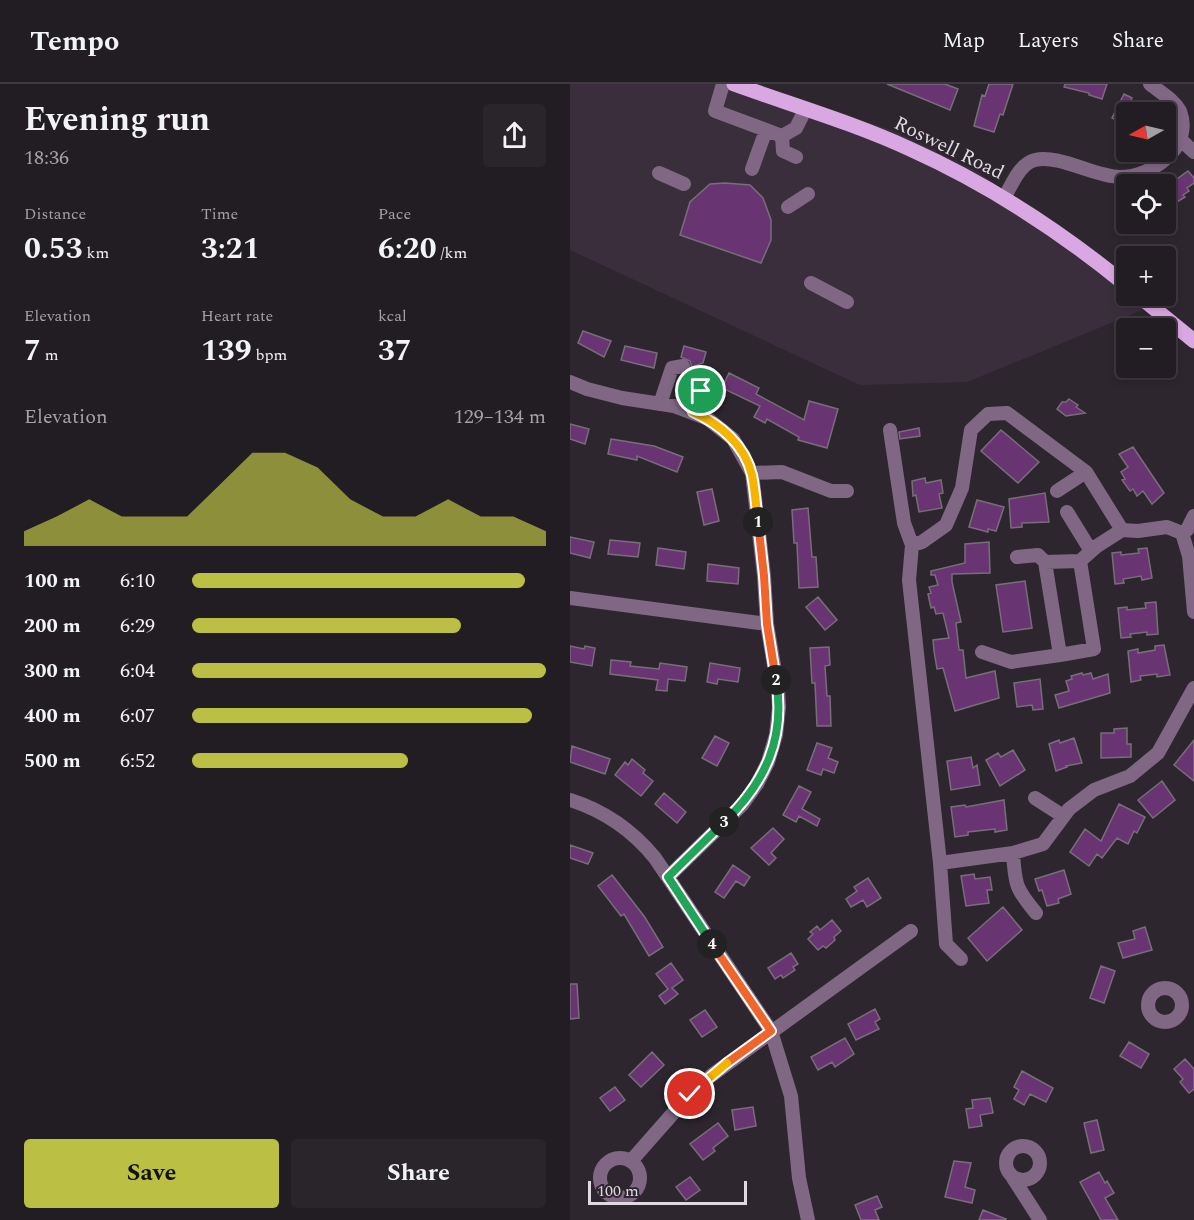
<!DOCTYPE html>
<html lang="en">
<head>
<meta charset="utf-8">
<style>
  :root { --surface:#221c23; --page:#2a252b; --text:#f1f3f6; --muted:#a2a1a6; --line:#3f3a41; --accent:#bbc045 }
  body { margin:0; font-family:Spectral,serif; background:var(--page); color:var(--text); height:100vh; display:flex; flex-direction:column; font-size:22px; white-space:nowrap }
  * { box-sizing:border-box; margin:0 }
  p { font-size:20px; color:var(--muted) }
  .icon { flex:none; width:33px; height:33px; fill:none; stroke:currentColor; stroke-width:2; stroke-linecap:round; stroke-linejoin:round }
  .map { position:relative; flex:1; overflow:hidden }
  .panel { display:flex; flex-direction:column; background:var(--surface); width:570px }
  .panel>* { flex:none }
  .needle { width:39px; rotate:262deg }
  .tools { position:absolute; left:546px; top:18px; display:grid; gap:12px }
  .tools a { display:grid; place-items:center; width:60px; height:60px; border-radius:6px; background:var(--surface); box-shadow:0 3px 9px #0003,0 0 0 2px var(--line); font-size:30px }
  .scale { position:absolute; left:18px; bottom:15px; width:159px; box-sizing:border-box; padding-left:6px; border:3px solid #dfd9e0; border-top:0; font-size:16px; line-height:21px; white-space:nowrap; color:#dfd9e0; -webkit-text-stroke:4px #2e262f; paint-order:stroke }
  .pin { position:absolute; display:grid; place-items:center; width:51px; height:51px; color:#fff; margin:-26px; border:3px solid #fff; border-radius:50%; box-shadow:0 2px 6px #0007 }
  .km { position:absolute; width:30px; height:30px; margin:-15px; border-radius:50%; background:#222; color:#fff; font-size:16px; line-height:30px; text-align:center }
  .round { display:grid; place-items:center; flex:none; width:63px; height:63px; border-radius:6px; background:var(--page) }
  .overview { display:flex; align-items:center; justify-content:space-between; height:102px; padding:0 24px }
  h1 { font-size:33px; font-weight:700; line-height:45px }
  .stats { display:grid; grid-template-columns:repeat(3,1fr); gap:9px; height:102px; padding:6px 24px }
  .stats div { display:grid; align-content:center }
  .stats b { font-size:30px; font-weight:700 }
  .stats small { font-size:16px; font-weight:400 }
  .stats p { font-size:16px }
  .chart { height:168px; padding:12px 24px }
  .chart p { display:flex; justify-content:space-between }
  .chart svg { width:100%; height:108px; margin-top:6px; fill:var(--accent); opacity:.7 }
  .button { display:flex; gap:12px; margin-top:auto; padding:12px 24px }
  .button a { flex:1; height:69px; border-radius:6px; background:var(--accent); color:#111; font-size:24px; font-weight:700; line-height:69px; text-align:center }
  .button a+a { background:var(--page); color:var(--text) }
  ul { padding:0 24px; list-style:none; font-size:20px }
  li { display:grid; grid-template-columns:96px 72px 1fr; align-items:center; height:45px }
  li i { height:15px; border-radius:8px; background:var(--accent) }
  header { display:flex; align-items:center; gap:36px; box-sizing:border-box; height:84px; padding:0 30px; background:var(--surface); border-bottom:2px solid var(--line) }
  header strong { font-size:28px }
  nav { display:flex; gap:33px; margin-inline-start:auto; font-size:21px }
  main { display:flex; flex:1; min-height:0 }
  .map>svg:first-child { display:block }
  .built { fill:#3a2e3c }
  .building { fill:#693472; stroke:#776e79; stroke-width:1.5 }
  .lines { fill:none; stroke-linecap:round; stroke-linejoin:round }
  .minor { stroke:#806884; stroke-width:14 }
  .major { stroke:#d9a7e1; stroke-width:15 }
  .split-1-casing { stroke:#fff; stroke-width:12 }
  .split-2-casing { stroke:#fff; stroke-width:12 }
  .split-3-casing { stroke:#fff; stroke-width:12 }
  .split-4-casing { stroke:#fff; stroke-width:12 }
  .split-5-casing { stroke:#fff; stroke-width:12 }
  .split-6-casing { stroke:#fff; stroke-width:12 }
  .split-1 { stroke:#f5b400; stroke-width:8 }
  .split-2 { stroke:#f0652b; stroke-width:8 }
  .split-3 { stroke:#22a559; stroke-width:8 }
  .split-4 { stroke:#22a559; stroke-width:8 }
  .split-5 { stroke:#f0652b; stroke-width:8 }
  .split-6 { stroke:#f5b400; stroke-width:8 }
  .labels { text-anchor:middle; dominant-baseline:central; stroke-width:6; stroke-linejoin:round; paint-order:stroke }
  .street-label { font-size:20px; fill:#dfd9e0; stroke:#2e262f }
</style>
</head>
<body>
<header>
<strong>Tempo</strong>
<nav><a>Map</a><a>Layers</a><a>Share</a></nav>
</header>
<main>
<section class="panel">
<div class="overview"><div><h1>Evening run</h1><p>18:36</p></div><a class="round"><svg class="icon" aria-label="share" viewBox="0 0 24 24"><path d="M12 15V3M7 8l5-5 5 5M5 13v7h14v-7"/></svg></a></div>
<div class="stats">
<div><p>Distance</p><b>0.53<small> km</small></b></div>
<div><p>Time</p><b>3:21</b></div>
<div><p>Pace</p><b>6:20<small> /km</small></b></div>
</div>
<div class="stats">
<div><p>Elevation</p><b>7<small> m</small></b></div>
<div><p>Heart rate</p><b>139<small> bpm</small></b></div>
<div><p>kcal</p><b>37</b></div>
</div>
<div class="chart"><p><span>Elevation</span>129–134 m</p>
<svg viewBox="0 0 160 44" preserveAspectRatio="none"><path d="M0 44V38L10 32L20 25L30 32L40 32L50 32L60 19L70 6L80 6L90 12L100 25L110 32L120 32L130 25L140 32L150 32L160 38V44z"/></svg>
</div>
<ul>
<li><b>100 m</b>6:10<i style="width:94%"></i></li>
<li><b>200 m</b>6:29<i style="width:76%"></i></li>
<li><b>300 m</b>6:04<i style="width:100%"></i></li>
<li><b>400 m</b>6:07<i style="width:96%"></i></li>
<li><b>500 m</b>6:52<i style="width:61%"></i></li>
</ul>
<div class="button"><a>Save</a><a>Share</a></div>
</section>
<div class="map">
<svg width="624" height="1136" viewBox="0 0 624 1136">
  <rect width="100%" height="100%" fill="#2e262f"/>
  <path class="built" d="M0 0H171L332 49 407 87 487 146 556 209V212H560L575 225 397 298 290 301 0 166Z"/>
  <path class="building" d="M317 0H375L388 5 380 26Z
    M419 0H443L433 31 430 30 424 48 404 42 412 11 415 12Z
    M495 0H537L532 15 519 11V9L494 3Z
    M554 10 562 14 561 17 567 20V28H556V41L542 34Z
    M618 87 624 94V99L617 104 619 107 613 111 615 113 607 118 605 115 596 122V103Z
    M155 99 180 101 193 114 201 136V156L191 179 110 151 120 118 140 100Z
    M13 247 41 257 34 273 8 259Z
    M55 262 87 269 84 284 51 276Z
    M114 262 136 268 133 279 124 282 121 290 118 289 122 284 120 277 111 273Z
    M159 289 189 304 186 310 234 336 239 317 268 325 257 364 228 356 229 353 197 335 195 339 184 333 190 322 152 304Z
    M499 315 508 321 506 323 515 329 496 332 487 325 492 318H496Z
    M0 340 19 345 15 360 0 355Z
    M349 344 350 352 330 355 329 348Z
    M431 346 469 378 448 399 411 367Z
    M41 355 84 362 113 373 107 388 67 372V376L38 370Z
    M563 363 594 409 582 420 573 407 567 412 563 405 560 407 552 396 555 395 551 388 558 383 549 370Z
    M355 394 356 399 371 396 373 409 369 410 372 424 349 428 346 411 343 412 342 397Z
    M142 405 149 437 134 441 127 408Z
    M475 409 479 438 452 439V443L441 444 439 415Z
    M407 416 434 423 426 447 418 445V448L399 443Z
    M238 424 242 473H246L248 503 229 504 227 459H224L222 426Z
    M0 453 24 458 20 474 0 469Z
    M40 456 70 459 68 473 38 470Z
    M419 458 420 489 382 490V498L391 538 386 539 389 566H393L396 594 425 587 429 614 385 627 373 584 367 585 364 567 363 556 379 554 373 529 366 530 364 523 361 524 358 510 361 509 359 503 368 501 365 491H361V487L395 479V460Z
    M88 464 116 468 114 485 86 481Z
    M577 464 582 494 572 496 571 492 553 495 554 499 545 500 542 469 551 468V471L569 469 568 465Z
    M138 480 169 484 168 500 137 497Z
    M455 497 462 544 433 548 426 501Z
    M248 513 267 536 255 546 236 523Z
    M586 518 588 550 577 551V548L560 550 561 553 551 554 548 524 557 523V526L576 524 575 519Z
    M594 561 600 591 587 593V590L570 592 571 596 561 598 558 567 568 565V569L585 566V562Z
    M0 562 14 565 15 562 25 564 22 582 0 578Z
    M259 563 260 581 255 582 257 612H260L261 642H247L245 599H242L240 564Z
    M41 576 61 578 60 582 89 585 90 579 117 583 115 597 98 595 97 607 86 606 88 596 40 590Z
    M140 579 170 584 168 598 148 595 147 600 137 598Z
    M512 589 513 591 521 589 523 595 538 590 540 609 489 624 485 611 499 607 496 597 502 595 501 592Z
    M470 595 473 625 463 626 462 621 447 623 444 599Z
    M557 644V660H561V673L531 674V649H544V645Z
    M145 652 159 659 147 682 132 674Z
    M504 654 512 679 496 682 497 683 486 687 479 660 489 656 490 659Z
    M624 656V697L604 681Z
    M247 659 262 664 258 674 268 678 264 689 253 685 251 691 237 686Z
    M2 662 40 675 35 690 0 678Z
    M443 666 455 686 430 702 416 676 428 669 431 673Z
    M401 673 403 684 407 681 410 701 381 706 377 677Z
    M62 675 75 686 73 689 83 697 71 712 45 691 55 678 58 681Z
    M592 697 605 716 583 734 568 716Z
    M229 702 241 708 232 725 250 735 247 742 229 732 226 738 213 731Z
    M94 709 116 728 107 739 85 720Z
    M434 716 437 746 425 748V745L398 748V751L385 753 381 723 395 721 396 723Z
    M549 720 575 733 567 749 564 747 558 760 547 754 532 774 527 770 519 782 500 768 515 745 531 757Z
    M203 744 214 755 201 769 206 774 199 781 181 764Z
    M0 761 23 769 18 780 0 774Z
    M163 781 180 793 174 802 166 797 154 814 145 808Z
    M494 786 501 810 488 815 489 819 477 822 472 806 469 807 465 795Z
    M404 790 405 795 420 793 422 806H417L419 819 396 822 391 792Z
    M42 791 74 832 93 863 79 872 54 830 51 832 28 802Z
    M298 794 311 814 297 823 293 816 281 823 276 815 287 807 284 803Z
    M433 823 452 846 417 877 398 854Z
    M262 836 271 847 264 853 265 856 256 864 253 862 248 866 238 855 243 850 240 848 247 842 250 846Z
    M575 843 582 866 553 874 548 859 565 855 563 847Z
    M221 869 228 880 223 883 225 886 213 894 211 891 205 895 198 884Z
    M101 879 113 896 102 904 108 910 95 920 89 912 98 905 86 890Z
    M531 882 545 887 534 919 520 914Z
    M0 900H7L9 934 0 935Z
    M305 925 310 935 305 938 309 945 286 956 278 940Z
    M135 926 147 943 132 953 120 936Z
    M275 954 284 970 265 983 262 978 248 986 241 973Z
    M559 958 579 970 571 984 550 972Z
    M82 968 94 981 71 1003 59 991Z
    M615 975 624 985V1005L619 1009 610 998 613 995 604 985Z
    M452 987 483 1004 476 1018 460 1010 454 1021 444 1015 449 1006 444 1003Z
    M45 1003 55 1016 40 1027 30 1014Z
    M420 1014 423 1029 410 1031 412 1042 399 1044 396 1025 403 1024 402 1016Z
    M183 1023 186 1042 165 1046 162 1026Z
    M527 1036 534 1066 521 1069 514 1039Z
    M148 1039 158 1052 143 1064 145 1067 133 1076 120 1060Z
    M384 1077 401 1079 395 1103 405 1106 402 1119 375 1113Z
    M529 1088 535 1099 537 1097 544 1109 535 1114 548 1136H531L510 1098Z
    M120 1093 130 1106 116 1116 106 1103Z
    M307 1112 312 1123 305 1126 309 1136H291L285 1121Z
    M413 1126 436 1135V1136H409Z"/>
  <g class="lines">
    <path class="minor" d="M153 0 145 27 212 52 226 44 235 26
      M212 52 213 67 226 73
      M612 57 624 68
      M182 85 196 46
      M89 89 114 100
      M434 114C442 101 449 80 465 76 489 70 525 93 550 93 581 93 624 64 610 27 603 15 590 8 580 0
      M218 123 238 110
      M241 199 277 218
      M0 298 17 305 52 314 104 322 138 335 163 355 182 389 194 492 197 540 208 605 209 623 206 651 198 678 187 700 172 721 98 793
      M90 320 102 284 113 282
      M123 328 131 307 133 289 130 288
      M320 346 334 439 342 461 339 496 370 779 376 860 391 875
      M182 389 212 388 261 407H277
      M487 407 516 388
      M497 428 521 467
      M617 446 624 432
      M612 449 619 472 624 528
      M342 461 352 458 376 441 392 404 401 346 418 330 437 329 516 388 552 446 568 447 597 443 612 449
      M447 473 468 471 475 478 510 477 527 462 552 446
      M0 514 197 540
      M412 568 441 578 490 571 475 478
      M490 571 524 565 510 477
      M465 714 493 732
      M0 716C35 727 62 746 85 774L201 947 221 1012 229 1094 238 1136
      M443 769C445 801 446 805 466 829
      M370 779 443 769 473 760 499 725 524 706 560 692 588 669 624 604
      M578 921a17 17 0 1 1 34 0a17 17 0 1 1-34 0Z
      M436 1079a17 17 0 1 1 34 0a17 17 0 1 1-34 0Z
      M30 1094a20 20 0 1 1 40 0a20 20 0 1 1-40 0Z
      M61 1077 120 1010 142 991 341 847
      M443 1094 470 1136"/>
    <path class="major" d="M164 0C222 21 284 39 340 65 418 100 490 147 556 201
      M569 212 624 257"/>
  </g>
  <g class="lines">
    <defs>
      <path id="split-1" d="M131 307 123 328C150 340 175 361 182 391 185 406 186 422 188 438"/>
      <path id="split-2" d="M188 438 194 492 197 540 206 596"/>
      <path id="split-3" d="M154 738C195 699 216 654 206 596"/>
      <path id="split-4" d="M142 860 98 793 154 738"/>
      <path id="split-5" d="M142 860 201 947 157 979"/>
      <path id="split-6" d="M120 1010 157 979"/>
    </defs>
    <use href="#split-1" class="split-1-casing"/>
    <use href="#split-2" class="split-2-casing"/>
    <use href="#split-3" class="split-3-casing"/>
    <use href="#split-4" class="split-4-casing"/>
    <use href="#split-5" class="split-5-casing"/>
    <use href="#split-6" class="split-6-casing"/>
    <use href="#split-1" class="split-1"/>
    <use href="#split-2" class="split-2"/>
    <use href="#split-3" class="split-3"/>
    <use href="#split-4" class="split-4"/>
    <use href="#split-5" class="split-5"/>
    <use href="#split-6" class="split-6"/>
  </g>
  <g class="labels">
    <g class="street-label">
      <text transform="translate(379 64) rotate(26)">Roswell Road</text>
    </g>
  </g>
</svg>
<div class="tools">
<a><svg class="needle" viewBox="-14 -14 28 28"><path d="M0-13l5 13h-10z" fill="#e53935"/><path d="M0 13l5-13h-10z" fill="#a2a1a6"/></svg></a>
<a><svg class="icon" aria-label="locate" viewBox="0 0 24 24"><circle cx="12" cy="12" r="6"/><path d="M12 2v4M12 18v4M2 12h4M18 12h4"/></svg></a>
<a>+</a>
<a>−</a>
</div>
<div class="scale">100 m</div>
<div class="pin" style="left:131px;top:307px;background:#1e9e55"><svg class="icon" aria-label="arrive" viewBox="0 0 24 24"><path d="M6 21V4h12l-3 4 3 4H6"/></svg></div>
<div class="pin" style="left:120px;top:1010px;background:#d93025"><svg class="icon" aria-label="check" viewBox="0 0 24 24"><path d="M5 12l5 5 9-10"/></svg></div>
<b class="km" style="left:188px;top:438px">1</b>
<b class="km" style="left:206px;top:596px">2</b>
<b class="km" style="left:154px;top:738px">3</b>
<b class="km" style="left:142px;top:860px">4</b>
</div>
</main>
</body>
</html>
